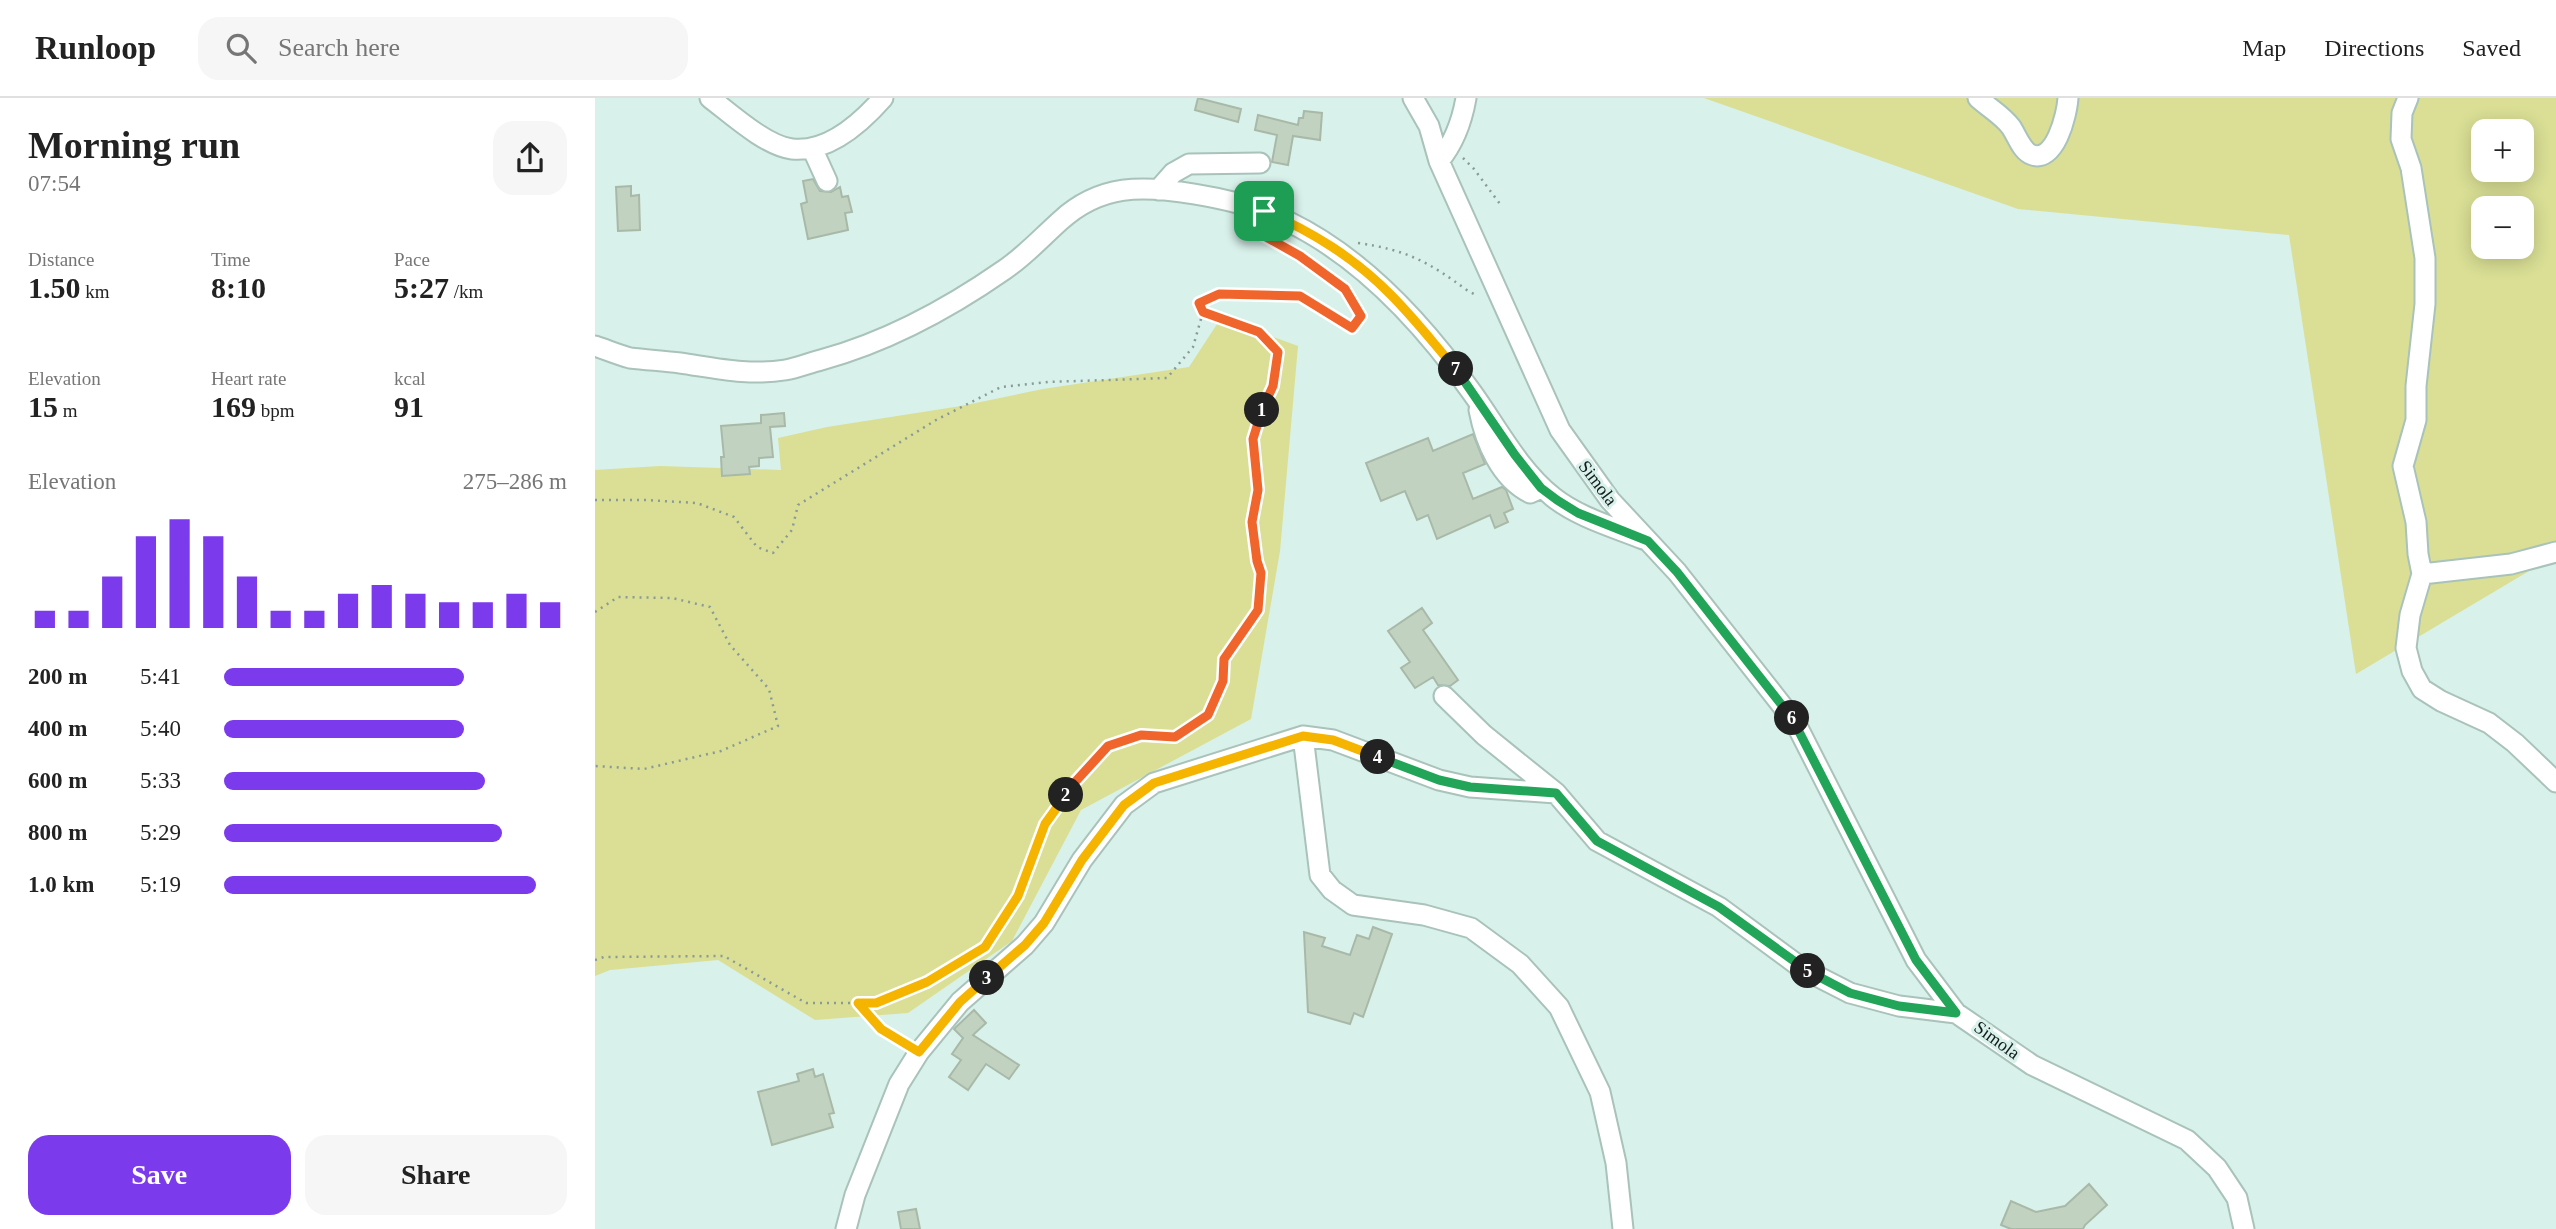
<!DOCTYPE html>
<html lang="en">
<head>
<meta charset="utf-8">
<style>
  :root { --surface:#fff; --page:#f6f6f6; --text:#222; --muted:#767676; --line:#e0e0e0; --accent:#7c3aed }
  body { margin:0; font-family:Georgia,serif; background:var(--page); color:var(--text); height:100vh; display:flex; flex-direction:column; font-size:26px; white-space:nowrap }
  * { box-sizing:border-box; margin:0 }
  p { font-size:23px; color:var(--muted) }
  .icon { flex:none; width:38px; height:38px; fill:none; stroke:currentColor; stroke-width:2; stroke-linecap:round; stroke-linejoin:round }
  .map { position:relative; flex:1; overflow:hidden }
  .details { display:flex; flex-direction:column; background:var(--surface); width:595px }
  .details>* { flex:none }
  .tools { position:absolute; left:1876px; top:21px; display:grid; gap:14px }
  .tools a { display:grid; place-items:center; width:63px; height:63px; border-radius:14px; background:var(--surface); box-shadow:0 4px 18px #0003; font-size:35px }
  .pin { position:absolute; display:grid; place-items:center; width:60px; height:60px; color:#fff; margin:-30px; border-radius:14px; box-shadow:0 4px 10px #0006 }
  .km { position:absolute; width:35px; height:35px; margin:-18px; border-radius:50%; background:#222; color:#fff; font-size:19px; line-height:35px; text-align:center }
  .round { display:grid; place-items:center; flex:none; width:74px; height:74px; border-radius:21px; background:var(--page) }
  .headline { display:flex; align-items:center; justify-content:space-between; height:119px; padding:0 28px }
  h1 { font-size:38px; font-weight:700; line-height:52px }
  .figures { display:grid; grid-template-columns:repeat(3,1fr); gap:10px; height:119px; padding:7px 28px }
  .figures div { display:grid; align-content:center }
  .figures b { font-size:30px; font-weight:700 }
  .figures small { font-size:19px; font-weight:400 }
  .figures p { font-size:19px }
  .chart { height:196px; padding:14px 28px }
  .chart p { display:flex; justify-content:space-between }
  .chart svg { width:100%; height:126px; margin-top:7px; stroke:var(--accent); stroke-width:6 }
  .action { display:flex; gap:14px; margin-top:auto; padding:14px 28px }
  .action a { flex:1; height:80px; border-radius:21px; background:var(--accent); color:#fff; font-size:28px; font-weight:700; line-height:80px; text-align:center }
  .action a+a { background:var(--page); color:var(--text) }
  ul { padding:0 28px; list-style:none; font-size:23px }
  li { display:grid; grid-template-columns:112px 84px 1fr; align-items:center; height:52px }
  li i { height:18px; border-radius:9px; background:var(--accent) }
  header { display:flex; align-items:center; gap:42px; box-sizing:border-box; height:98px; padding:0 35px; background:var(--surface); border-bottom:2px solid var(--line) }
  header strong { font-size:33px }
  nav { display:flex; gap:38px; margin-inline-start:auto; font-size:24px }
  .search { width:490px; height:63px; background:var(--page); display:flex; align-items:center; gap:18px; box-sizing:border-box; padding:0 24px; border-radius:21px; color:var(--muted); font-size:26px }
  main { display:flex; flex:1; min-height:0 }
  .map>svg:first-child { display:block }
  .green { fill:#dadf95; fill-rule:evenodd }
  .building { fill:#c2d2c1; stroke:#a9b9a8; stroke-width:2 }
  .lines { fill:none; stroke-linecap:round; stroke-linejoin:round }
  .minor-casing { stroke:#a9c2ba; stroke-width:23 }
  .path { stroke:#889b96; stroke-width:2.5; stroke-dasharray:2 5; stroke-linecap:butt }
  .minor { stroke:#fff; stroke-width:19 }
  .split-1-casing { stroke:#fff; stroke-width:14 }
  .split-2-casing { stroke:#fff; stroke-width:14 }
  .split-3-casing { stroke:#fff; stroke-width:14 }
  .split-4-casing { stroke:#fff; stroke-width:14 }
  .split-5-casing { stroke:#fff; stroke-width:14 }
  .split-6-casing { stroke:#fff; stroke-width:14 }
  .split-7-casing { stroke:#fff; stroke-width:14 }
  .split-8-casing { stroke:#fff; stroke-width:14 }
  .split-1 { stroke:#f0652b; stroke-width:9 }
  .split-2 { stroke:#f0652b; stroke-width:9 }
  .split-3 { stroke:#f5b400; stroke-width:9 }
  .split-4 { stroke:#f5b400; stroke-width:9 }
  .split-5 { stroke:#22a559; stroke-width:9 }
  .split-6 { stroke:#22a559; stroke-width:9 }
  .split-7 { stroke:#22a559; stroke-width:9 }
  .split-8 { stroke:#f5b400; stroke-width:9 }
  .labels { text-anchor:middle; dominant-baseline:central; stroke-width:6; stroke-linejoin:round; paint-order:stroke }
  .street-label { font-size:18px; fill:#131c1a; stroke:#d8f1ea }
</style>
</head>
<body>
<header>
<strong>Runloop</strong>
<div class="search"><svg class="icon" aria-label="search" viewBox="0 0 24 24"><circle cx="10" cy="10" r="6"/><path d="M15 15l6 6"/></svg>Search here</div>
<nav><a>Map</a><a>Directions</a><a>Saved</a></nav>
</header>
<main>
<section class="details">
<div class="headline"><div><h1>Morning run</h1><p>07:54</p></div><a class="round"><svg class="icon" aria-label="share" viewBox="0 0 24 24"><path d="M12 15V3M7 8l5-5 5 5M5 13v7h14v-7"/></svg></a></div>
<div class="figures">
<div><p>Distance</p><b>1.50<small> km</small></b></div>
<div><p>Time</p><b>8:10</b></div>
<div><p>Pace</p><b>5:27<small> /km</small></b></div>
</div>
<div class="figures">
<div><p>Elevation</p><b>15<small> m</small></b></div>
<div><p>Heart rate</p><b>169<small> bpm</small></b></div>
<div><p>kcal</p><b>91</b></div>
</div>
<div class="chart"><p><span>Elevation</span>275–286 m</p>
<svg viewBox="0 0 160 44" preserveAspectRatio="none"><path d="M5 44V38M15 44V38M25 44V26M35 44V12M45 44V6M55 44V12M65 44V26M75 44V38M85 44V38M95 44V32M105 44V29M115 44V32M125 44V35M135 44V35M145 44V32M155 44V35"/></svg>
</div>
<ul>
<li><b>200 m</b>5:41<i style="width:70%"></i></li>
<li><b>400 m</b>5:40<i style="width:70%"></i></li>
<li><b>600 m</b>5:33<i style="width:76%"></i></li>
<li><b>800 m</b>5:29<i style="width:81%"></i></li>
<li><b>1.0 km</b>5:19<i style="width:91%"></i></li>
</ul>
<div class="action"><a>Save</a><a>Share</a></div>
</section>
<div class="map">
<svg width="1961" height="1131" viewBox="0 0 1961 1131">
  <rect width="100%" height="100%" fill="#d8f1ea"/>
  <path class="green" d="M1109 0H1961V457L1761 576 1694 137 1423 111ZM1888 33H1927V72H1888ZM1888 110H1927V149H1888Z
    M626 220 703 248 685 453 656 621 486 712 417 843 313 915 220 922 123 862 15 872 0 878V372L65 368 186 372 183 340 232 329 366 308 448 291 594 269Z"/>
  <path class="building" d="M603 0 646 11 643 24 600 12Z
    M709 13 727 15 725 42 698 38 693 67 677 64 682 37 660 32 663 17 703 27 704 20H708Z
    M218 81 225 93 236 94 245 89 247 99 253 98 257 114 250 115 253 132 213 141 206 106 212 104 208 83Z
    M36 88V98L44 97 45 132 23 133 21 89Z
    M189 315 190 328 175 329 178 359 164 360V368L154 369 155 376 127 378 126 359H129L126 328 166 325V317Z
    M878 336 890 366 868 375 878 401 907 389 911 392 918 411 909 415 913 424 900 430 895 417 842 441 833 417 822 422 810 393 786 403 771 365 833 340 838 353Z
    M827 510 837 525 828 532 863 582 855 588 843 587 838 579 820 590 806 570 815 564 793 533Z
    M778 829 797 836 768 919 759 915 755 926 713 914 709 834 730 840 727 848 755 857 762 837 774 841Z
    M379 912 391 925 378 937 424 967 414 981 391 966 373 992 354 979 366 962 357 956 368 940 359 931Z
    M218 971 220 979 228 976 239 1015 234 1016 238 1029 177 1047 163 994 204 983 202 976Z
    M1494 1086 1512 1107 1490 1127 1488 1131H1416L1406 1127 1416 1103 1441 1114 1470 1108Z
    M321 1111 325 1131H306L303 1114Z"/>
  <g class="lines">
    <defs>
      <path id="minor" d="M115 0C136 16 171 48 197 51 233 55 266 25 288 0
        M818 0 834 28 844 63 965 332 1015 402 1082 474 1200 624 1321 862 1361 915 1437 967 1592 1042 1622 1070 1642 1100 1649 1131
        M1383 0C1394 10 1407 17 1416 29 1422 38 1426 51 1435 56 1460 68 1472 16 1473 0
        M1813 0 1807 15 1806 41 1816 70 1830 160V206L1821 288V322L1808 368 1821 424 1823 456 1827 476 1815 517 1811 550 1817 573 1827 591 1846 603 1894 625 1920 645 1961 684
        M217 50 232 83
        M844 63C859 45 867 23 871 0
        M563 92 578 75 594 66 665 65
        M0 248C12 252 24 257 35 260 52 262 69 263 85 265 120 270 155 278 190 272 202 270 214 265 226 262 292 244 353 211 409 172 430 158 446 140 465 123 505 86 548 87 599 96 630 101 666 110 694 124 770 161 830 228 878 296 903 331 924 372 958 399 983 419 1018 429 1048 441
        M884 312C890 343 905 380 935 395L946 390
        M1827 476 1916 466 1961 454
        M849 598 889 637 961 695 1002 743 1124 809 1208 871 1255 895 1304 908 1361 915
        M708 638 725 777 737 792 758 807 829 817 876 830 925 866 964 909 1005 994 1021 1065 1028 1131
        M251 1131 260 1097 304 986 324 954 365 904 430 847 449 825 487 762 529 707 559 685 708 638 738 642 844 682 875 689 961 695"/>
    </defs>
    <use href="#minor" class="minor-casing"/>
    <path class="path" d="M868 60 879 71 905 106
      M763 145C812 152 834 164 873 193L879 196 883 194
      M0 402H50L102 405 139 419 162 449 178 455 197 432 203 407 341 322 406 289 453 284 572 280 598 249 608 214 604 205 624 196 705 198 757 230 767 218 750 191 705 158 664 135 665 130
      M0 514 23 499 77 500 115 509 135 547 174 591 183 628 126 653 49 671 0 668
      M0 862 9 859 129 858 211 905H281L332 884 390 850 423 798 450 726 481 683 514 648 546 637 580 639 613 617 628 583 629 561 663 512 666 475 661 463 657 424 663 392 658 341 667 311 678 288 683 254 664 234 608 214
      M263 905 286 931 310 945"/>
    <use href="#minor" class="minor"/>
  </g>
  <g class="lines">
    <defs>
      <path id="split-1" d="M667 312 678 288 683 254 664 234 608 214 604 205 624 196 705 198 757 230 766 218 750 191 705 158 664 135 669 113"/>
      <path id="split-2" d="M471 697 481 683 513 648 546 637 580 639 613 617 628 583 629 561 663 512 666 475 662 463 657 424 663 392 658 341 667 312"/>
      <path id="split-3" d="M392 880 365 904 324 954 286 931 263 905H281L332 884 390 849 423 798 450 726 471 697"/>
      <path id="split-4" d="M392 880 430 847 449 825 487 762 529 707 559 685 708 638 738 642 783 659"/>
      <path id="split-5" d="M783 659 844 682 875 689 961 695 1002 743 1124 809 1213 873"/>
      <path id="split-6" d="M1197 620 1321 862 1361 915 1304 908 1255 895 1213 873"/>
      <path id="split-7" d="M861 271 920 357 946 390 962 402 983 415 1053 443 1082 474 1197 620"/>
      <path id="split-8" d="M669 113C715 132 761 161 796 197 819 220 840 247 861 271"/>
    </defs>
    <use href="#split-1" class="split-1-casing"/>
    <use href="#split-2" class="split-2-casing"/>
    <use href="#split-3" class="split-3-casing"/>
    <use href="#split-4" class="split-4-casing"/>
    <use href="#split-5" class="split-5-casing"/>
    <use href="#split-6" class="split-6-casing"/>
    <use href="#split-7" class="split-7-casing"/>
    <use href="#split-8" class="split-8-casing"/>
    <use href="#split-1" class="split-1"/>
    <use href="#split-2" class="split-2"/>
    <use href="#split-3" class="split-3"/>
    <use href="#split-4" class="split-4"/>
    <use href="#split-5" class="split-5"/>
    <use href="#split-6" class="split-6"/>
    <use href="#split-7" class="split-7"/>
    <use href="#split-8" class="split-8"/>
  </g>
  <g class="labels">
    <g class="street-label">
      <text transform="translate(1003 385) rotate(53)">Simola</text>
      <text transform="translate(1402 942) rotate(36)">Simola</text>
    </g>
  </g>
</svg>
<div class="tools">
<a>+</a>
<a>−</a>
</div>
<div class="pin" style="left:669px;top:113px;background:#1e9e55"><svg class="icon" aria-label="arrive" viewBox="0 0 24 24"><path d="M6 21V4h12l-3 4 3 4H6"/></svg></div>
<b class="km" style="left:667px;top:312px">1</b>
<b class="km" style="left:471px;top:697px">2</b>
<b class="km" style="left:392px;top:880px">3</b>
<b class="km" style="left:783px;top:659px">4</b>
<b class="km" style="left:1213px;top:873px">5</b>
<b class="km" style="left:1197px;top:620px">6</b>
<b class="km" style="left:861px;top:271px">7</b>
</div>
</main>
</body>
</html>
